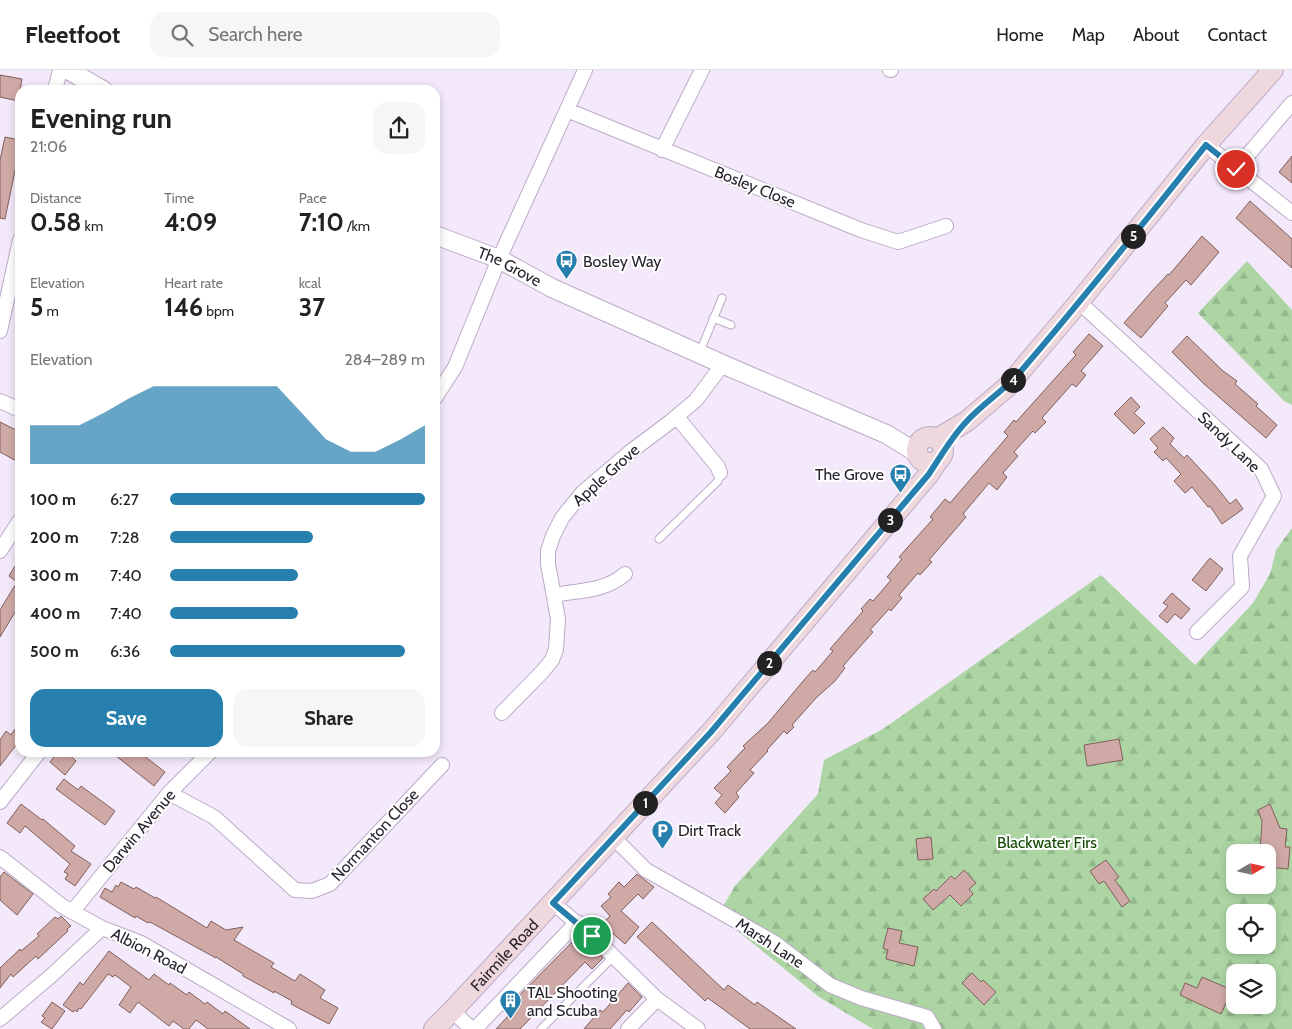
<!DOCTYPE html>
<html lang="en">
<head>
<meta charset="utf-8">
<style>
  :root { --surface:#fff; --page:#f6f6f6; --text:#222; --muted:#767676; --line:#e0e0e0; --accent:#267fad }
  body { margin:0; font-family:Cabin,sans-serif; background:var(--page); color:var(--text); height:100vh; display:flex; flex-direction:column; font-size:19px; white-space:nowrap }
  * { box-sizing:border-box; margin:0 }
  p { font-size:16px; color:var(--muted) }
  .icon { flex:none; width:28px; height:28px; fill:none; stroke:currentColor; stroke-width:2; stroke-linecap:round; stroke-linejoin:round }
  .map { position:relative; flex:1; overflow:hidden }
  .details { position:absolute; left:15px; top:15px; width:425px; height:672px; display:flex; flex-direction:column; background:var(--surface); border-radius:15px; box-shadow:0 2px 8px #0003 }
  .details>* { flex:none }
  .needle { width:32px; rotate:81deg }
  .buttons { position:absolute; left:1226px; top:774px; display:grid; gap:10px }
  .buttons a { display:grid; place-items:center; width:50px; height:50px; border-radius:10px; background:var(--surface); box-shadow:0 2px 8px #0003; font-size:25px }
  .pin { position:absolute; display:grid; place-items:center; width:42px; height:42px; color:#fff; margin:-21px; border:2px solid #fff; border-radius:50%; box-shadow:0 1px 5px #0007 }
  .km { position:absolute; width:25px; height:25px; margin:-12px; border-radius:50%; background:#222; color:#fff; font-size:14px; line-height:25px; text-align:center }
  .round { display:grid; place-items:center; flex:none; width:52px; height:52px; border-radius:15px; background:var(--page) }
  .head { display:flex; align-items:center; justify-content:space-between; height:85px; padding:0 15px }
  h1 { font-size:28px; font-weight:700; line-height:38px }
  .stats { display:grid; grid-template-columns:repeat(3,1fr); gap:8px; height:85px; padding:5px 15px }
  .stats div { display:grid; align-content:center }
  .stats b { font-size:25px; font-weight:700 }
  .stats small { font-size:14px; font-weight:400 }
  .stats p { font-size:14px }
  .chart { height:140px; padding:10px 15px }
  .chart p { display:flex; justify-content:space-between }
  .chart svg { width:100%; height:90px; margin-top:5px; fill:var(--accent); opacity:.7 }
  .action { display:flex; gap:10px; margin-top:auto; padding:10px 15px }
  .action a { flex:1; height:58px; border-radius:15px; background:var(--accent); color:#fff; font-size:20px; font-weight:700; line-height:58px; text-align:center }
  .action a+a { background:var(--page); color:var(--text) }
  ul { padding:0 15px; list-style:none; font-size:16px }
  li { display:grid; grid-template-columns:80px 60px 1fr; align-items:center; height:38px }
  li i { height:12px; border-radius:6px; background:var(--accent) }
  header { display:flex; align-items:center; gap:30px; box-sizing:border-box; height:70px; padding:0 25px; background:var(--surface); border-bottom:1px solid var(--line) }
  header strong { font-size:24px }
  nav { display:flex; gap:28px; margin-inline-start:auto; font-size:18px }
  .search { width:350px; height:45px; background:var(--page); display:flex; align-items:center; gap:12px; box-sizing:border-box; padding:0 18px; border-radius:15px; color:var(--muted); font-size:19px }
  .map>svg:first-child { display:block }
  .forest { fill:url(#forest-firs); fill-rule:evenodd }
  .building { fill:#cfa9a6; stroke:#815f5c }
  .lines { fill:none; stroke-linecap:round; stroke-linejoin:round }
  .service-casing { stroke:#bbaac7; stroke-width:9 }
  .minor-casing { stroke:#bbaac7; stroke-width:16 }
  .tertiary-casing { stroke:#bbaac7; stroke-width:20 }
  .secondary-casing { stroke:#bbaac7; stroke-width:22 }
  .service { stroke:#fff; stroke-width:7 }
  .minor { stroke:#fff; stroke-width:14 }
  .tertiary { stroke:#fff; stroke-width:18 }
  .secondary { stroke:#efd8dd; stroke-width:20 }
  .route-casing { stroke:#fff; stroke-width:10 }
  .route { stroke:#267fad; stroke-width:6 }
  .labels { text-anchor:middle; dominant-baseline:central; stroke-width:4; stroke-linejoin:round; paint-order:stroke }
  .street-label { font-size:16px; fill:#2a242f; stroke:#fff }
  .poi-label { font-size:16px; fill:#2a242f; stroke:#fff; text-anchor:start }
  .park-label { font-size:16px; fill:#124a01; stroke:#fff }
</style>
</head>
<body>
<header>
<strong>Fleetfoot</strong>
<div class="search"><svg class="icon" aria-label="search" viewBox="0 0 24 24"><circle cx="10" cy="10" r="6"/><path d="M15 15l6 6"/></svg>Search here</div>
<nav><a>Home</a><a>Map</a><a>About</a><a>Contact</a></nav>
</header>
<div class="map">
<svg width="1292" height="959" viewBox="0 0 1292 959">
  <defs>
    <pattern id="forest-firs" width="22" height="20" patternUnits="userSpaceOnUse" patternTransform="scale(1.25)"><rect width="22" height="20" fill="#acd5a3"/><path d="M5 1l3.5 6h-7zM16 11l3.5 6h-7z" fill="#94b78d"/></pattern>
  </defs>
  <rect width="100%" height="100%" fill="#f3e9fb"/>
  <path class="forest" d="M1247 191 1292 240V335L1284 331 1198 243Z
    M1292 458V959H873L819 927 718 845 735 816 818 724 824 690 883 659 1101 505 1195 595 1253 533 1270 504 1276 480ZM1235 782H1268V815H1235ZM1235 842H1268V875H1235ZM1235 902H1268V935H1235Z"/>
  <path class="building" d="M0 5 22 9 18 31 0 27Z
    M5 67 20 70V77L5 149 0 148V90Z
    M1292 86V113L1279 102Z
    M1250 131 1292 169V198L1236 148Z
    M1202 166 1219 182 1191 215 1186 210 1165 233 1168 236 1141 268 1124 253 1152 221 1168 204 1169 205Z
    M1089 264 1103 276 1081 301 1086 305 1076 317 1072 314 1042 348 1046 352 1035 363 1033 361 1014 382 1018 386 1003 403 1007 407 997 420 989 413 963 444 966 447 929 490 932 492 920 505 918 503 899 525 902 528 891 541 889 539 870 560 873 562 843 596 845 598 835 611 816 628 792 655 794 657 787 664 784 661 767 680 768 681 750 700 754 703 736 723 739 727 725 743 715 733 722 725 714 718 731 701 727 697 745 678 743 676 768 653 804 610 813 600 815 602 833 581 830 579 863 541 861 539 870 529 873 531 891 510 887 507 902 489 899 487 933 449 930 447 945 429 950 433 1008 366 1004 362 1014 350 1016 352 1076 285 1073 282Z
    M1187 266 1223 301 1237 311 1235 314 1258 334 1256 336 1277 355 1266 368 1203 313 1172 282Z
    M1131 327 1140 337 1134 343 1145 353 1134 364 1114 344Z
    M0 352 20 362V393L0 382Z
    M1163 357 1174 368 1170 374 1184 388 1187 385 1214 414 1230 434 1236 429 1243 439 1222 454 1210 436 1208 437 1192 417 1185 423 1174 411 1181 404 1166 388 1163 391 1154 382 1158 378 1150 369Z
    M20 488V534L0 567V540L17 512 9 506Z
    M1210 488 1223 499 1206 521 1192 510Z
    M1172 523 1190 539 1181 549 1175 544 1167 553 1159 546 1168 536 1163 533Z
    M20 652V670L0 696V670L6 661 11 665Z
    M1119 669 1123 690 1087 696 1084 675Z
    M58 682H66L76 691 65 705 50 692Z
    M111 682H139L165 702 154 716Z
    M64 709 78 720 81 716 115 741 105 755 56 719Z
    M21 734 42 750 43 749 75 776 71 781 91 794 75 816 65 809 68 804 64 802 70 794 25 756 20 763 7 753Z
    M1270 734 1280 758 1287 759 1285 777H1290L1288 799 1268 797V782H1260L1262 751 1258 740Z
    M931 767 933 789 918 790 916 769Z
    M1106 790 1119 807 1115 810 1130 831 1122 837 1104 811 1099 814 1090 801Z
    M964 800 976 813 969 819 973 824 961 836 950 825 933 840 923 829 934 819 936 821 951 806 955 809Z
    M4 802 33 824 17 845 0 830V807Z
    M637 804 654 817 643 829 638 824 621 841 639 857 625 874 602 854 610 846 601 836 611 827 608 824 619 812 624 817Z
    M121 812 134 819 136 817 155 828 156 827 207 858 211 851 226 860 243 857 234 870 274 893 271 897 295 911 300 904 325 920 320 928 338 938 329 954 291 934 292 931 274 921V923L243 906V904L216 887V888L150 852 148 853 136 846 135 848 100 827 105 818 112 822 116 815 118 817Z
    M61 846 71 856 67 859 68 861 38 889 36 886 13 907 11 904 0 918V898L20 879 21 881 39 866 37 864 55 847 58 849Z
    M652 852 724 920 728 915 755 935 757 932 796 959H750L708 928 705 931 637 867Z
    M888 858 902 861 899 873 918 877 914 896 886 889 888 880 883 878Z
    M578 866 587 873 595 874 597 881 603 888 592 899 585 892 520 959H496L510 944 506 939Z
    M109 881 149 910 154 904 169 915 170 913 187 925 189 922 205 934 207 932 223 944 225 941 250 959H208L196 950 189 959H184L173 951 169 956 138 932 130 943 119 935 131 917 115 905 113 907 108 904 81 939 79 938 77 942 75 940 73 942 63 935 80 912 83 915Z
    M972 903 981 912 983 910 996 922 984 935 962 913Z
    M1202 907 1232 920 1221 944 1180 925 1185 913 1197 918Z
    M628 913 642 927 629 942 627 940 610 959H584L600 940 603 942Z
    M52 932 65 941 52 959 41 952 45 948 42 946Z"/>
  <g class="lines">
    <defs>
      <path id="service" d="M713 248 731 255
        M699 284 722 228
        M659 469 718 411 720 403
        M541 959 614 886"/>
      <path id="minor" d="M890 0H891
        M55 20 60 0
        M567 40 861 160 898 172 946 156
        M1206 75 1292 143
        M662 80 702 0
        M1236 99 1292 33
        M1079 232 1261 399 1274 426 1240 486 1242 517 1197 562
        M0 261 20 170
        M435 328 455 297 499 189 585 0
        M0 331 20 340
        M677 347 718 397 720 403
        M0 481 20 450
        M554 525C580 520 604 522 625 504
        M502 643 542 602 552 590 556 579 558 549 548 494V481L553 466 562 448 582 423 630 382 670 352 696 330 723 294
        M169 723 214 747 295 820 312 821 330 814 442 695
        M0 732 39 682
        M613 767 646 800 775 873 830 915 861 928 927 947 934 959
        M0 787 62 836 102 858
        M553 833 592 866
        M72 842 169 723 210 682
        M605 878 657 929 698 959
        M452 941 472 959
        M0 949 52 905 102 858 141 873 289 959
        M475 959 577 852
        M628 959 657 929"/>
      <g id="tertiary">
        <path d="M68 0 103 20"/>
        <path id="s1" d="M435 165 499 189 552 218 729 297 886 364 917 383"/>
      </g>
      <g id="secondary">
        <circle cx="930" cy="380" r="13"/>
        <path d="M937 369 967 351 1008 316 1079 232 1206 75 1273 0"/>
        <path id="s2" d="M434 959 452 941 711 662 929 404 938 390"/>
      </g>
    </defs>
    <use href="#service" class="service-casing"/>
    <use href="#minor" class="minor-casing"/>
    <use href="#tertiary" class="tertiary-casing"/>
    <use href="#secondary" class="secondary-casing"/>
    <use href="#service" class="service"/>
    <use href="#minor" class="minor"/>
    <use href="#tertiary" class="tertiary"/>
    <use href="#secondary" class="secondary"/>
  </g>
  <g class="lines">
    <defs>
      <path id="route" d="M592 866 553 833 711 662 929 404C941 386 951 368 966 352 983 333 1005 320 1021 301 1085 227 1145 151 1206 75L1236 99"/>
    </defs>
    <use href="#route" class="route-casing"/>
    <use href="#route" class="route"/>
  </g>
  <defs>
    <symbol id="bus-pin" viewBox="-11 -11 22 30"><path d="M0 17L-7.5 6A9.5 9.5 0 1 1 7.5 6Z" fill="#267fad" stroke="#fff"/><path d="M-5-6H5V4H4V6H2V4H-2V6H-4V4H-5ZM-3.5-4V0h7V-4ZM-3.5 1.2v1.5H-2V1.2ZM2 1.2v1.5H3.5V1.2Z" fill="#fff"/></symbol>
    <symbol id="parking-pin" viewBox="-11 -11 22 30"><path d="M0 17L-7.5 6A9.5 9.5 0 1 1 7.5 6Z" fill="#267fad" stroke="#fff"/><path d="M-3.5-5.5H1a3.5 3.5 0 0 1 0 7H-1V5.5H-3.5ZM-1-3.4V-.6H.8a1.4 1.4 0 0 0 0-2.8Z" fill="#fff"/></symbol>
    <symbol id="building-pin" viewBox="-11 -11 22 30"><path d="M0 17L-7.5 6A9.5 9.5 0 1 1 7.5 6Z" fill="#267fad" stroke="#fff"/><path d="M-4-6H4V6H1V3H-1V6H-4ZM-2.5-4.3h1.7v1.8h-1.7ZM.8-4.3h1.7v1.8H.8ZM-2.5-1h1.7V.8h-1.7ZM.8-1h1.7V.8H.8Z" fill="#fff"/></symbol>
  </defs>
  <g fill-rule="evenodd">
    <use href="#bus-pin" x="554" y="178" width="25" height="34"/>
    <use href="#bus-pin" x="888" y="392" width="25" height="34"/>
    <use href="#parking-pin" x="650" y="748" width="25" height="34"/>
    <use href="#building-pin" x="498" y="918" width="25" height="34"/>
  </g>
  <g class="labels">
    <g class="street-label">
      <text transform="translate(755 117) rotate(22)">Bosley Close</text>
      <text stroke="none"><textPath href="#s1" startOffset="81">The Grove</textPath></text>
      <text transform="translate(1229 372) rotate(44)">Sandy Lane</text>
      <text transform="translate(606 405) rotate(-42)">Apple Grove</text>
      <text transform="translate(139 761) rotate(-50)">Darwin Avenue</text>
      <text transform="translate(375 765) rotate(-47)">Normanton Close</text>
      <text transform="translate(770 873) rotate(33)">Marsh Lane</text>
      <text transform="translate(149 881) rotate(27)">Albion Road</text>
      <text stroke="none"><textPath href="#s2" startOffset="102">Fairmile Road</textPath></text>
    </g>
    <g class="poi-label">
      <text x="583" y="191">Bosley Way</text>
      <text x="884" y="404" text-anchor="end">The Grove</text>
      <text x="678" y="760">Dirt Track</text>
      <text x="527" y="922">TAL Shooting<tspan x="527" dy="18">and Scuba</tspan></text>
    </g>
    <g class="park-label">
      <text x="1047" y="772">Blackwater Firs</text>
    </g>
  </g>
</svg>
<div class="buttons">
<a><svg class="needle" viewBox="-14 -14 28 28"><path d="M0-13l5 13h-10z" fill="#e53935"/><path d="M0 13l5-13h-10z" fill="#767676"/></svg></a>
<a><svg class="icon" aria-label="locate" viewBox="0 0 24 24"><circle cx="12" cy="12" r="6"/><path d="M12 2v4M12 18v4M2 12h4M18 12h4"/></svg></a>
<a><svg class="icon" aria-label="layers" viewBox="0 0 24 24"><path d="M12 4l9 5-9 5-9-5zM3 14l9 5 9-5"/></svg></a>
</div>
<div class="pin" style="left:592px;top:866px;background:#1e9e55"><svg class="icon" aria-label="arrive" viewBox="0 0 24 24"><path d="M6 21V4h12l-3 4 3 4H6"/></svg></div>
<div class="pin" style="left:1236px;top:99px;background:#d93025"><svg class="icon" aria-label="check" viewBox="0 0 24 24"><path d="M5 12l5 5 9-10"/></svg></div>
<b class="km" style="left:645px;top:733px">1</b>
<b class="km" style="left:769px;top:593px">2</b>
<b class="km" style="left:890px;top:450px">3</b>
<b class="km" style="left:1013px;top:310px">4</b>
<b class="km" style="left:1133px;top:166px">5</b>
<section class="details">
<div class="head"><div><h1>Evening run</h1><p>21:06</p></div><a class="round"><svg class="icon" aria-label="share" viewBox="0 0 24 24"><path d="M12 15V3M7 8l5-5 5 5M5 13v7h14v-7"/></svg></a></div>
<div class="stats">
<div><p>Distance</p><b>0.58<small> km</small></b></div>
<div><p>Time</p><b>4:09</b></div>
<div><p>Pace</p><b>7:10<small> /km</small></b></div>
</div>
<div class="stats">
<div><p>Elevation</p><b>5<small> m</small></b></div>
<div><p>Heart rate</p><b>146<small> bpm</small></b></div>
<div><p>kcal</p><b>37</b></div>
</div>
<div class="chart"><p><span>Elevation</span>284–289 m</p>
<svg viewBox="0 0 160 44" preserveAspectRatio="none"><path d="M0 44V25L10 25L20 25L30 19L40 12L50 6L60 6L70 6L80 6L90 6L100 6L110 19L120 32L130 38L140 38L150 32L160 25V44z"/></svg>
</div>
<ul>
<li><b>100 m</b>6:27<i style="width:100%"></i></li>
<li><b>200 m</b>7:28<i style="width:56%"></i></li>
<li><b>300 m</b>7:40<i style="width:50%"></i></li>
<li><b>400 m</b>7:40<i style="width:50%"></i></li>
<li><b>500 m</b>6:36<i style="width:92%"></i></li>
</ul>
<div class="action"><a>Save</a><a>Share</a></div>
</section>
</div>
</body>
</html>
